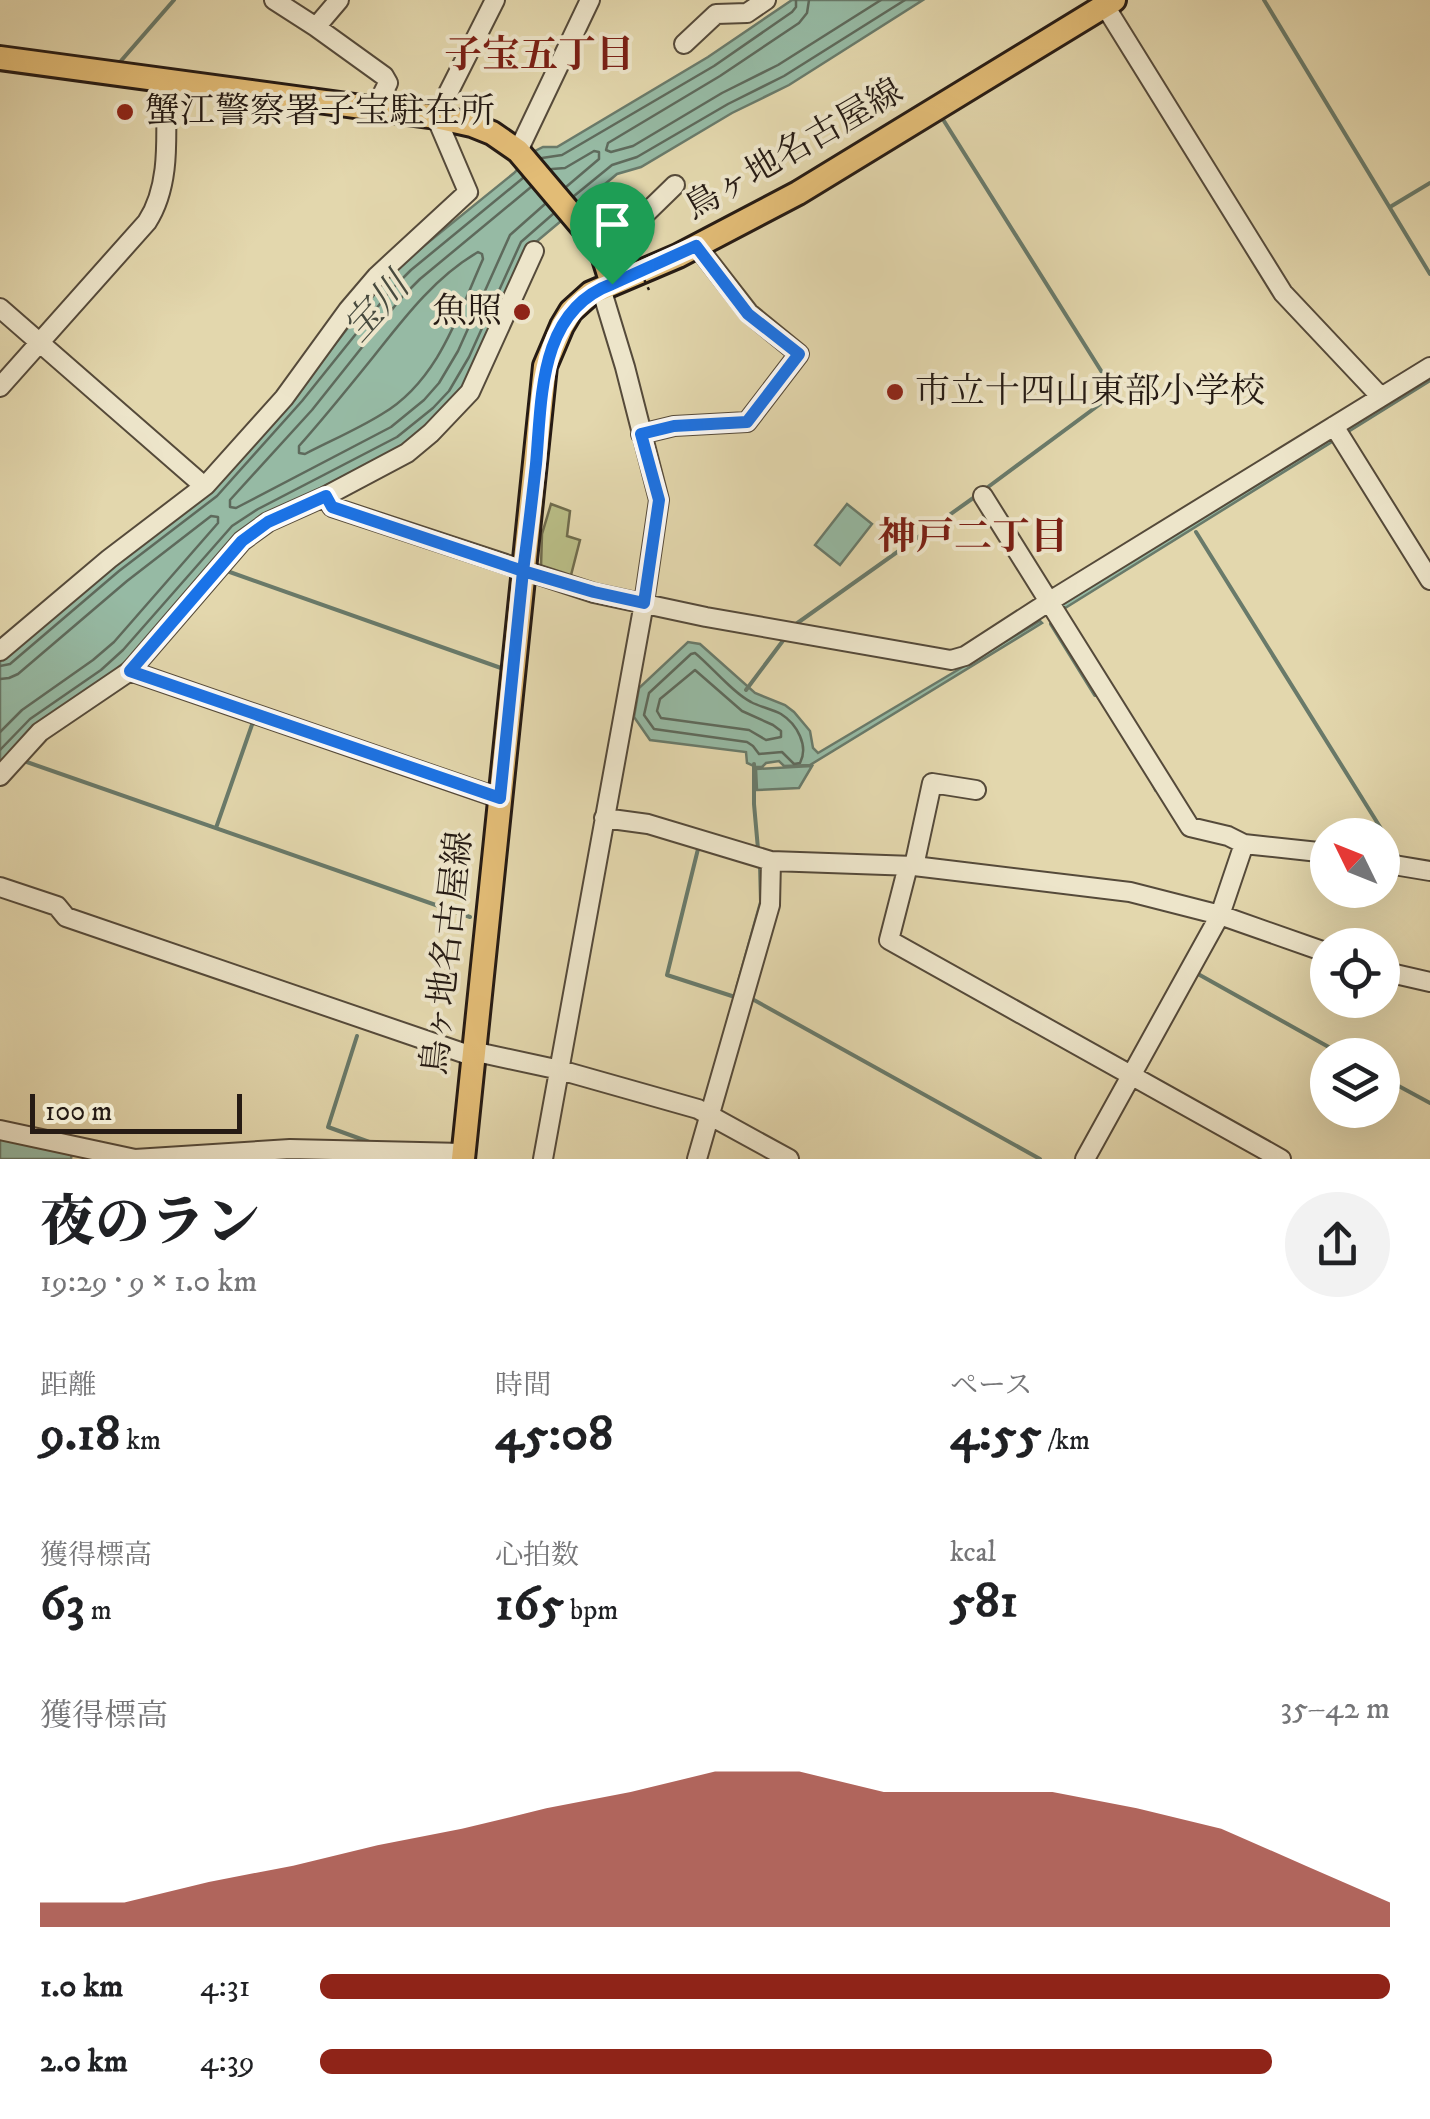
<!DOCTYPE html>
<html lang="ja">
<head>
<meta charset="utf-8">
<style>
  :root { --surface:#fff; --page:#f2f2f2; --text:#202124; --muted:#757577; --accent:#8f2418 }
  body { margin:0; font-family:"IM FELL DW Pica","Noto Serif JP",serif; background:var(--page); color:var(--text); height:100vh; display:flex; flex-direction:column; font-size:38px; white-space:nowrap }
  * { box-sizing:border-box; margin:0 }
  p { font-size:32px; color:var(--muted) }
  .icon { flex:none; width:55px; height:55px; fill:none; stroke:currentColor; stroke-width:2; stroke-linecap:round; stroke-linejoin:round }
  .map { position:relative; height:1159px; overflow:hidden }
  .drawer { display:flex; flex-direction:column; background:var(--surface); flex:1 }
  .drawer>* { flex:none }
  .needle { width:65px; rotate:313deg }
  .fabs { position:absolute; left:1310px; top:818px; display:grid; gap:20px }
  .fabs a { display:grid; place-items:center; width:90px; height:90px; border-radius:50%; background:var(--surface); box-shadow:0 10px 40px #0002; font-size:50px }
  .scale { position:absolute; left:30px; bottom:25px; width:212px; box-sizing:border-box; padding-left:10px; border:5px solid #261b14; border-top:0; font-size:28px; line-height:35px; white-space:nowrap; color:#261b14; -webkit-text-stroke:8px #ede5ca; paint-order:stroke }
  .pin { position:absolute; display:grid; place-items:center; width:85px; height:85px; color:#fff; margin:-102px -42px; border-radius:50% 50% 50% 0; rotate:-45deg; box-shadow:0 0 10px #0007 }
  .pin .icon { rotate:45deg }
  .round { display:grid; place-items:center; flex:none; width:105px; height:105px; border-radius:52px; background:var(--page) }
  .summary { display:flex; align-items:center; justify-content:space-between; height:170px; padding:0 40px }
  h1 { font-size:55px; font-weight:800; line-height:75px }
  .figures { display:grid; grid-template-columns:repeat(3,1fr); gap:15px; height:170px; padding:10px 40px }
  .figures div { display:grid; align-content:center }
  .figures b { font-size:50px; font-weight:800 }
  .figures small { font-size:28px; font-weight:400 }
  .figures p { font-size:28px }
  .chart { height:280px; padding:20px 40px }
  .chart p { display:flex; justify-content:space-between }
  .chart svg { width:100%; height:180px; margin-top:10px; fill:var(--accent); opacity:.7 }
  ul { padding:0 40px; list-style:none; font-size:32px }
  li { display:grid; grid-template-columns:160px 120px 1fr; align-items:center; height:75px }
  li i { height:25px; border-radius:12px; background:var(--accent) }
  .map>svg:first-child { display:block }
  .green { fill:#b9bd86; stroke:#706c4d; stroke-width:2.5 }
  .water { fill:#96baa4; stroke:#697a6a; stroke-width:2.5 }
  .lines { fill:none; stroke-linecap:round; stroke-linejoin:round }
  .shore { stroke:#5e6a5c; stroke-width:2.5 }
  .stream { stroke:#697a6a; stroke-width:4 }
  .minor-casing { stroke:#554a3a; stroke-width:22 }
  .major-casing { stroke:#261b14; stroke-width:28 }
  .minor { stroke:#ede5ca; stroke-width:18 }
  .major { stroke:#e2bc76; stroke-width:22 }
  .path-bridge { stroke:#261b14; stroke-width:2.5; stroke-dasharray:8 5; stroke-linecap:butt }
  .route-casing { stroke:#fff; stroke-width:20 }
  .route { stroke:#1a73e8; stroke-width:12 }
  .poi-dot { fill:#8f2418; stroke:#ede5ca; stroke-width:4 }
  .labels { text-anchor:middle; dominant-baseline:central; stroke-width:8; stroke-linejoin:round; paint-order:stroke }
  .poi-label { font-size:35px; fill:#261b14; stroke:#ede5ca; text-anchor:start }
  .street-label { font-size:35px; fill:#261b14; stroke:#ede5ca }
  .neighbourhood-label { font-size:38px; font-weight:bold; fill:#7a1f14; stroke:#ede5ca }
  .water-label { font-size:38px; font-style:italic; fill:#484b3f; stroke:#ede5ca }
</style>
</head>
<body>
<div class="map">
<svg width="1430" height="1159" viewBox="0 0 1430 1159">
  <rect width="100%" height="100%" fill="#e3d7ad"/>
  <filter id="stains"><feTurbulence type="fractalNoise" baseFrequency=".002" numOctaves="4"/><feColorMatrix values="0 0 0 0 .2 0 0 0 0 .09 0 0 0 0 .02 0 0 0 .5 -.17"/></filter>
  <radialGradient id="worn" r=".72"><stop offset=".6" stop-color="#630" stop-opacity="0"/><stop offset="1" stop-color="#630" stop-opacity=".3"/></radialGradient>
  <path class="green" d="M551 504 570 511 567 536 580 540 570 579 541 567 542 534Z"/>
  <path class="water" d="M792 0H923L789 85 732 113 641 167 617 174 530 247 478 361 457 397 441 415 402 446 263 518 131 657 0 765V659L295 395 384 282 404 262 514 173 535 151 543 147H557L708 57Z
    M1430 376V381L1062 610 1060 606Z
    M847 504 872 524 840 565 815 545Z
    M1040 621 1042 623 810 765 784 766 779 761 766 763 762 767H756L747 763 746 752 650 740 634 717 639 688 688 642 700 644 755 693 785 705 794 712 810 731 813 748 818 753Z
    M812 766 799 788 757 790 756 769Z
    M0 1136 72 1152 71 1159H0Z"/>
  <g class="lines">
    <path class="shore" d="M809 0 807 13 799 23 720 76 608 143 606 150 611 152 633 146 722 93 778 65 881 0
      M542 158 562 155 714 66 792 12 796 7V0
      M552 169 565 168 594 151 599 152V159L566 187
      M531 187 420 279 402 297 312 410 230 500V507L236 508 391 427 424 400 439 383 458 351 510 235 545 204
      M574 196 612 165 637 157 728 104 784 76 905 0
      M478 252 482 254 483 259C458 315 438 381 382 414 358 429 330 441 305 454L299 453V446C325 417 349 387 374 356 404 318 435 277 478 252Z
      M695 653C711 666 734 694 751 702 760 707 772 709 781 714 797 724 809 746 800 763L794 764 782 752 759 754 753 746 747 742 654 729 644 715 649 693 691 654Z
      M0 666 10 664 119 571 217 496 302 401 392 289 411 270 523 178
      M695 670 742 711 773 725 781 731V737L766 740 749 730 661 718 657 711 660 699Z
      M0 679 9 678 18 674 127 581 211 516 218 517V523L114 642 93 660 22 710 0 732
      M0 750 30 719 101 670 123 650 232 526 258 509 397 437 433 408 449 391 469 357 521 242 553 214"/>
    <path class="stream" d="M1264 0 1430 274
      M120 62 174 0
      M944 121 1115 393 984 490
      M1390 207 1430 183
      M1196 532 1400 859
      M227 571 501 668
      M796 624 976 496
      M1051 624 1095 695
      M746 690 785 638
      M24 761 470 917
      M754 764V804L758 849
      M1151 780 1156 790
      M216 828 254 719
      M698 849 667 975 735 997
      M1198 974 1343 1055
      M737 988 761 902 760 866
      M754 1000 1040 1159
      M357 1036 328 1127 372 1143
      M1382 1077 1430 1103"/>
    <defs>
      <path id="minor" d="M274 0 316 27 384 76 388 83 375 109
        M1105 6 1283 293 1381 397
        M316 27 339 0
        M684 44 716 14 747 13 766 0
        M518 151 590 0
        M601 249 638 221 675 185
        M0 308 204 486
        M0 387 147 222C173 182 165 128 166 82
        M1334 426 1430 580
        M641 434 674 426 747 422 799 354 749 313 697 246
        M326 496 332 507 594 593 706 617 951 660 965 656 1050 601 1430 367
        M983 496 1190 827 1228 836 1244 844 1328 853
        M0 651 109 559 206 485 284 398 348 310 377 276 468 192 436 117 495 0
        M130 671 499 798
        M0 776 40 732 130 671 242 541 268 522 326 496 407 453 431 433 470 392 534 251
        M604 818 648 824 771 861 914 866 1130 892 1220 915 1328 953
        M1382 863 1430 871
        M908 866 889 940 1281 1159
        M914 866 932 783 976 790
        M0 887 57 906 66 917 472 1056
        M1382 971 1430 982
        M472 1051 560 1070 698 1109 789 1159
        M0 1130 135 1159 290 1149 463 1153
        M543 1159 644 603 659 500 625 367 601 288
        M697 1159 770 905 771 861
        M1085 1159 1220 915 1244 844"/>
      <path id="major" d="M0 58 436 117 472 125 492 133 518 151 601 249 612 284
        M463 1159 545 366 562 326 571 311 591 293 678 256 798 193 1114 0"/>
    </defs>
    <use href="#minor" class="minor-casing"/>
    <use href="#major" class="major-casing"/>
    <use href="#minor" class="minor"/>
    <use href="#major" class="major"/>
    <path class="path-bridge" d="M626 240 649 290"/>
  </g>
  <g class="lines">
    <defs>
      <path id="route" d="M612 284C538 311 542 399 536 464 532 499 528 535 523 571L332 507 326 496 268 522 242 541 130 671 500 798 523 571 594 592 644 603 659 500 641 434 674 426 747 422 799 354 748 314 696 246 612 284"/>
    </defs>
    <use href="#route" class="route-casing"/>
    <use href="#route" class="route"/>
  </g>
  <g class="poi-dot">
    <circle cx="125" cy="112" r="10"/>
    <circle cx="522" cy="312" r="10"/>
    <circle cx="895" cy="392" r="10"/>
  </g>
  <g class="labels">
    <g class="poi-label">
      <text x="145" y="112">蟹江警察署子宝駐在所</text>
      <text x="502" y="312" text-anchor="end">魚照</text>
      <text x="915" y="392">市立十四山東部小学校</text>
    </g>
    <g class="street-label">
      <text transform="translate(794 150) rotate(-30)">鳥ヶ地名古屋線</text>
      <text transform="translate(448 953) rotate(-84)">鳥ヶ地名古屋線</text>
    </g>
    <g class="neighbourhood-label">
      <text x="539" y="56">子宝五丁目</text>
      <text x="973" y="538">神戸二丁目</text>
    </g>
    <g class="water-label">
      <text transform="translate(377 308) rotate(-48)">宝川</text>
    </g>
  </g>
  <rect width="100%" height="100%" filter="url(#stains)"/>
  <rect width="100%" height="100%" fill="url(#worn)"/>
</svg>
<div class="fabs">
<a><svg class="needle" viewBox="-14 -14 28 28"><path d="M0-13l5 13h-10z" fill="#e53935"/><path d="M0 13l5-13h-10z" fill="#757577"/></svg></a>
<a><svg class="icon" aria-label="locate" viewBox="0 0 24 24"><circle cx="12" cy="12" r="6"/><path d="M12 2v4M12 18v4M2 12h4M18 12h4"/></svg></a>
<a><svg class="icon" aria-label="layers" viewBox="0 0 24 24"><path d="M12 4l9 5-9 5-9-5zM3 14l9 5 9-5"/></svg></a>
</div>
<div class="scale">100 m</div>
<div class="pin" style="left:612px;top:284px;background:#1e9e55"><svg class="icon" aria-label="arrive" viewBox="0 0 24 24"><path d="M6 21V4h12l-3 4 3 4H6"/></svg></div>
</div>
<section class="drawer">
<div class="summary"><div><h1>夜のラン</h1><p>19:29 · 9 × 1.0 km</p></div><a class="round"><svg class="icon" aria-label="share" viewBox="0 0 24 24"><path d="M12 15V3M7 8l5-5 5 5M5 13v7h14v-7"/></svg></a></div>
<div class="figures">
<div><p>距離</p><b>9.18<small> km</small></b></div>
<div><p>時間</p><b>45:08</b></div>
<div><p>ペース</p><b>4:55<small> /km</small></b></div>
</div>
<div class="figures">
<div><p>獲得標高</p><b>63<small> m</small></b></div>
<div><p>心拍数</p><b>165<small> bpm</small></b></div>
<div><p>kcal</p><b>581</b></div>
</div>
<div class="chart"><p><span>獲得標高</span>35–42 m</p>
<svg viewBox="0 0 160 44" preserveAspectRatio="none"><path d="M0 44V38L10 38L20 33L30 29L40 24L50 20L60 15L70 11L80 6L90 6L100 11L110 11L120 11L130 15L140 20L150 29L160 38V44z"/></svg>
</div>
<ul>
<li><b>1.0 km</b>4:31<i style="width:100%"></i></li>
<li><b>2.0 km</b>4:39<i style="width:89%"></i></li>
</ul>
</section>
</body>
</html>
